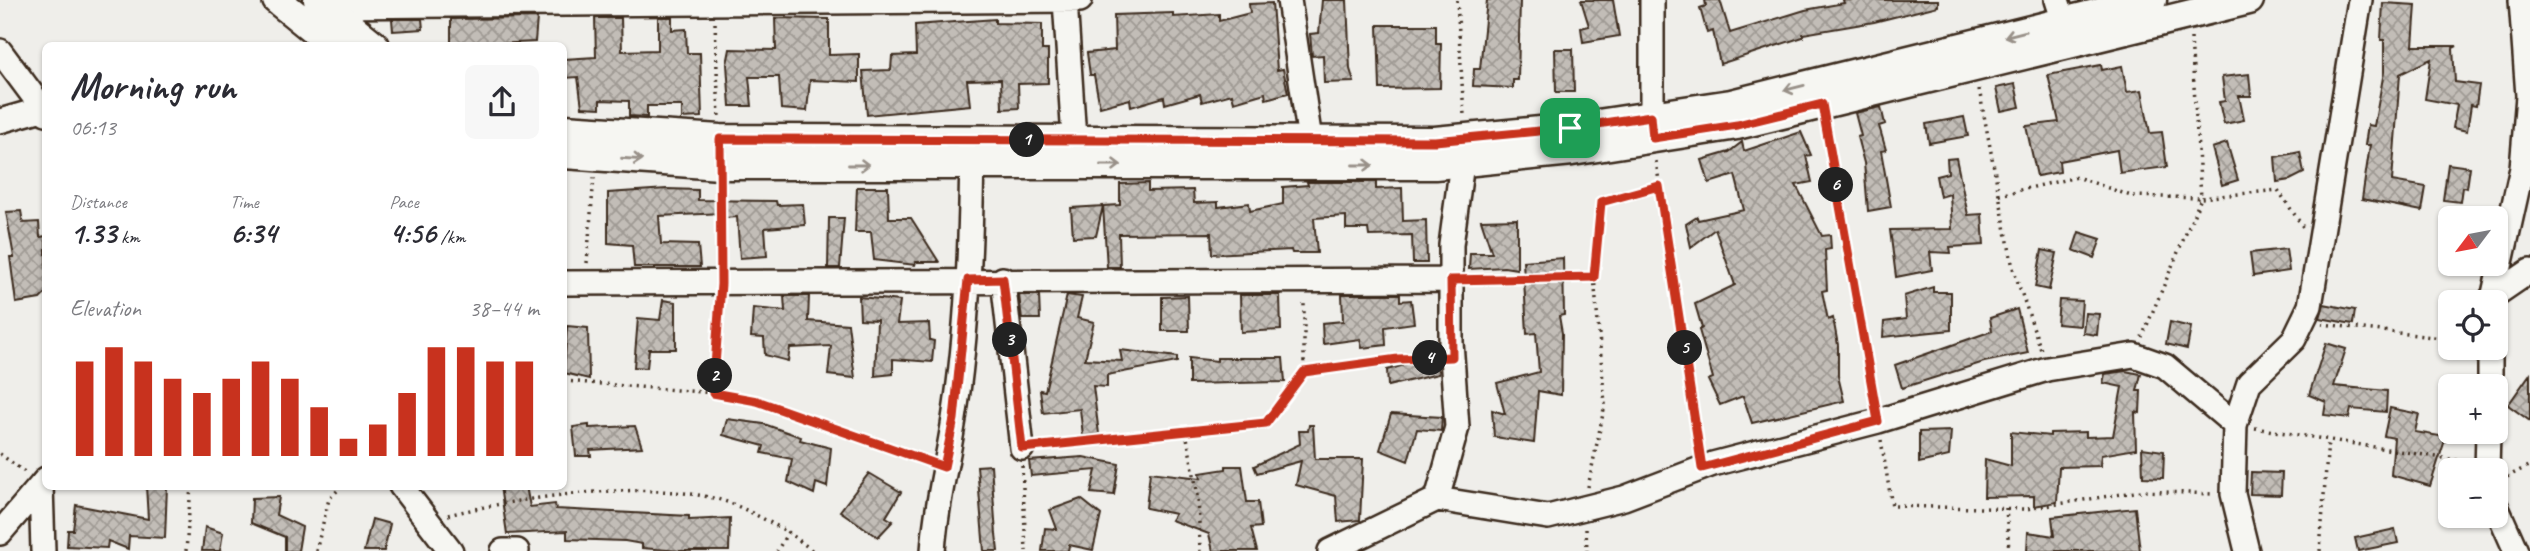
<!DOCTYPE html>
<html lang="en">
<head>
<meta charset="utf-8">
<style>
  :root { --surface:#fff; --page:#f7f7f7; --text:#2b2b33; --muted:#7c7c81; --accent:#c8321e }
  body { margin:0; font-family:Caveat,sans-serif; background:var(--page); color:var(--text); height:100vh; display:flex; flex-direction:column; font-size:26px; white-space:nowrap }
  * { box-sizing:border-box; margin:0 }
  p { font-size:23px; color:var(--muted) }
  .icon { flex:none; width:38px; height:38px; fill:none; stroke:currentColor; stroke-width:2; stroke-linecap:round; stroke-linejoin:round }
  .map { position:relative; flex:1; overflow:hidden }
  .details { position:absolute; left:42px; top:42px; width:525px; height:448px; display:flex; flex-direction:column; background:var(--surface); border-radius:10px; box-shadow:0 2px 5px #0004 }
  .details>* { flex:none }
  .needle { width:46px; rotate:238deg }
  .tools { position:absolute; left:2438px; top:206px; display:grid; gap:14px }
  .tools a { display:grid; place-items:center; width:70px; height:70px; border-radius:10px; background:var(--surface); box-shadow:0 2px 5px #0004; font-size:35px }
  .pin { position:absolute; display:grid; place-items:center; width:60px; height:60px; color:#fff; margin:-30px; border-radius:14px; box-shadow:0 4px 10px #0006 }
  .km { position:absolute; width:35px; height:35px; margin:-18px; border-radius:50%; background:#222; color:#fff; font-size:19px; line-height:35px; text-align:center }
  .round { display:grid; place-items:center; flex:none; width:74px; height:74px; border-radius:10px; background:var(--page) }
  .overview { display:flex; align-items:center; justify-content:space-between; height:119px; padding:0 28px }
  h1 { font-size:38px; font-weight:700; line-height:52px }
  .metrics { display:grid; grid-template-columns:repeat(3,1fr); gap:10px; height:119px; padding:7px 28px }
  .metrics div { display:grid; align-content:center }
  .metrics b { font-size:30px; font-weight:700 }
  .metrics small { font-size:19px; font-weight:400 }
  .metrics p { font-size:19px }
  .chart { height:196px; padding:14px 28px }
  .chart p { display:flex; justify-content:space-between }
  .chart svg { width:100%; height:126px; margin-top:7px; stroke:var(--accent); stroke-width:6 }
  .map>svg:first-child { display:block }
  .building { fill:url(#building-cross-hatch); stroke:#3b2a1e; stroke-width:2 }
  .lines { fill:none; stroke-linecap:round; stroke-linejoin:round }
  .minor-casing { stroke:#3b2a1e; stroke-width:28 }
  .major-casing { stroke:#3b2a1e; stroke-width:33 }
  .path { stroke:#3b2a1e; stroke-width:3.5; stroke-dasharray:2 5; stroke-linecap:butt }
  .minor { stroke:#f6f6f2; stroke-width:23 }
  .major { stroke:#f6f6f2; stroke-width:28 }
  .oneway { stroke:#989088 }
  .route-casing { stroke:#fff; stroke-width:14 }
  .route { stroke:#c8321e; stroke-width:9 }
</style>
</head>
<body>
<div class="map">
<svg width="2530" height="551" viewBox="0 0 2530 551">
  <defs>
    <pattern id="building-cross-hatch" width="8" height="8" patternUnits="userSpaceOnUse" patternTransform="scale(1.75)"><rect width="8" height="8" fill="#c2bdb7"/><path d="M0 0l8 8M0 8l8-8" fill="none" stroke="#9f9a94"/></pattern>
  </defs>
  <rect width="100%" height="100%" fill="#efeeea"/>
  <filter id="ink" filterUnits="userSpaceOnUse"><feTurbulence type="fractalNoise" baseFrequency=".0143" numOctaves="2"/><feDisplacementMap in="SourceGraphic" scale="14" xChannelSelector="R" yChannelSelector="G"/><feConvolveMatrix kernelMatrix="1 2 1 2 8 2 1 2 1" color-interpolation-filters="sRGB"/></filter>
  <g filter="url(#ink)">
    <path class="building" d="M1322 0H1347L1350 69 1354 82 1324 83 1323 55 1312 56 1310 34 1319 33Z
      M1487 0H1520L1518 80H1513V88L1473 86 1474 69H1480Z
      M1581 0H1613L1619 36 1583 42 1581 28 1589 26Z
      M1705 0H1720L1730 33 1805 10 1844 3 1843 0H1938V6L1874 22 1803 34V37L1720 64 1713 31 1707 33 1700 8 1706 6Z
      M1272 3 1277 70 1283 69 1288 93 1266 99 1265 93 1234 102 1232 94 1202 102 1200 94 1165 104 1164 97 1131 107 1130 99 1100 107 1094 75H1090L1087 53 1115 50 1114 15 1173 13V17L1219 14V21L1250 13 1249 4Z
      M2383 3 2416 5 2413 46H2457L2453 48 2455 82 2479 85 2476 106 2471 105 2467 131 2453 128 2457 105 2425 99 2431 59 2400 74 2392 181 2426 187 2422 211 2362 199 2370 145H2365L2368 125 2374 126 2384 72V40H2381Z
      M658 17H672V30L686 29 687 53H700L702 117 682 118V106H647V117L629 116V101L600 100V108L582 107 578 77 564 78V59L596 57 595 18H621L622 51 658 50Z
      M537 18 535 42 451 46V19Z
      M775 18 829 19V55L859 54V82L810 80 807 111 781 109 779 77H749L752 106H730L727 64 730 49 776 50Z
      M392 19H422L423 29 393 31Z
      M995 19V23L1042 24V50H1048V83L1018 84 1019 108 1002 109 1001 79 967 80 970 105 867 115 863 71 891 70 892 56 916 55 915 25Z
      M1378 25H1436V43H1441L1440 88 1380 89Z
      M1555 49H1573L1574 92H1556Z
      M2101 65 2102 70 2122 66 2127 92 2142 90 2150 133 2162 132 2167 167 2120 173 2117 150 2059 161 2060 172 2037 176 2026 126 2059 122 2048 75Z
      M2249 74 2251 96H2239L2244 120 2224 124 2219 102 2225 101 2222 77Z
      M2015 84 2020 107 2001 111 1996 88Z
      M1881 107 1885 124 1879 126 1886 150 1881 151 1891 207 1868 211 1864 163 1857 137 1861 136 1855 113Z
      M1964 117 1968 136 1929 143 1926 124Z
      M1801 132 1811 155 1806 156 1812 182 1796 185 1822 236 1830 235 1831 249 1825 250 1827 290 1822 291 1828 320 1833 318 1838 345V376L1844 401 1752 423 1743 396 1720 405 1708 380 1713 378 1699 330 1702 328 1695 304 1735 285 1715 229 1691 247 1686 224 1697 217 1698 220 1744 210 1735 175 1709 183 1702 160 1729 152 1742 142 1744 151Z
      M2227 143 2238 180 2222 185 2212 148Z
      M2300 152 2304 173 2290 180 2277 182 2275 157Z
      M1956 158 1968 215 1982 214 1984 245 1950 247 1951 253 1930 252 1932 270 1896 277 1890 230 1952 229 1950 194 1940 197 1936 176 1948 173 1947 159Z
      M2448 164 2470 167 2467 188 2462 187 2460 202 2443 200Z
      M1307 182H1376V189L1402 188 1403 221 1426 220 1427 263H1413L1412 235 1369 236 1368 229H1346V216L1314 218 1317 253H1292L1291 250 1212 254 1211 233 1119 234 1120 267H1107L1103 206 1120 205V184L1148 183V191L1193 190 1194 203 1218 202V207L1249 203 1250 211 1283 204V187L1308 185Z
      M857 187H888L889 218H911L939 262H916L915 265 874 260 871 232H855Z
      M667 189 698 190V200L776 201 777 205 803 204 805 225 765 228 767 256 740 258 737 217 724 218V213L659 216 661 244 698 245 700 267H634L632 245 608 243V193Z
      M1103 206 1096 236 1073 237 1071 208Z
      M21 211 23 223 39 222 40 237 46 236V293L40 299 16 303 10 257H14L6 212Z
      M829 218H844L840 268H828Z
      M1517 219V269L1504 267 1469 269 1470 253H1492L1481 220Z
      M2079 232 2101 239 2094 258 2073 250Z
      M2286 249 2289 271 2253 276 2250 253Z
      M2042 250 2057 253 2049 290 2035 287Z
      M1563 258 1564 315 1559 316 1562 333 1561 395 1538 391 1534 443 1494 437 1492 410 1505 414 1497 383 1539 372 1536 333 1527 334 1523 261Z
      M1933 287V292H1951V330L1883 337 1884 322 1906 319 1904 296Z
      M1342 294H1400V301L1411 300 1414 323 1385 327 1386 345 1362 348 1360 339 1323 344 1322 323 1343 321Z
      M1019 295H1039L1040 319H1022Z
      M1067 295 1082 297 1077 318 1094 322 1085 359 1122 361 1120 350 1177 357V362L1107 375V387L1093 386 1099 434 1083 436 1080 409 1043 413 1040 390 1045 391Z
      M1240 295H1280L1281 330 1241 332Z
      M784 296H809L808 321 848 324 855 378 828 375 831 346 790 348 788 361 765 355 764 338 751 337 753 308 785 311Z
      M1188 296 1189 331H1162V297Z
      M859 297 900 301 897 324 929 323 930 340 934 341 932 362 893 359V374L875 376 877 320 860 319Z
      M663 300 676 302V349H649L647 368 634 367 638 318 660 320Z
      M2059 300 2082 301 2080 326 2057 324Z
      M2324 304 2355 310 2353 324 2320 318Z
      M2017 309 2028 353 1984 362 1902 388 1895 365 1992 331 1990 318Z
      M2085 313 2099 314 2097 335 2083 333Z
      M2170 322 2191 327 2187 349 2166 344Z
      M567 326 588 328 589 379 564 373Z
      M2326 343 2346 349 2334 386 2387 391 2386 412 2351 409 2349 418 2324 415 2326 402 2309 395Z
      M1432 357 1437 359 1438 374 1388 386 1387 370Z
      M1189 358 1217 361V358H1283L1285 382 1189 384Z
      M2125 371 2141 374 2137 391H2141L2140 413 2135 412 2136 449 2101 455 2100 466 2059 467 2057 502 2034 506V496L1984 497 1985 459 2011 466V432L2050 436V433L2086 432V437L2113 436 2122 387 2103 383 2105 374Z
      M2530 374V421L2508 405Z
      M2390 408 2419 414 2415 432 2446 437 2430 486 2391 475 2394 438 2384 436Z
      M1391 414 1442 417 1441 431 1417 429 1408 461 1380 450Z
      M727 419 764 424 801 437 800 440 831 448 827 487 816 483 814 494 788 482 792 459 762 453 764 446 723 435Z
      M589 425V428L635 426 642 447 590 450 591 456H576L573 427Z
      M1309 425H1313L1315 459H1363L1360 520 1338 522 1336 496 1296 485 1301 461 1257 473 1254 466 1300 444 1299 431H1308Z
      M1951 431 1949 456 1919 463V432Z
      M2142 448 2164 451 2163 478 2143 477Z
      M1083 457 1119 464 1114 495 1091 493 1096 470 1031 476 1029 461Z
      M991 465 996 534 998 551H984L977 466Z
      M1226 466H1242L1247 502H1258L1261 527 1251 528 1257 551H1213L1209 534 1171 520 1175 514 1146 508 1150 472 1201 478 1200 473 1226 469Z
      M2251 472 2282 473 2281 495 2250 494Z
      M869 473 901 492 886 517 893 521 878 537 840 511Z
      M146 486H167L165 538 129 536 128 549 108 541 107 548 67 546 68 530H73L76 505 148 519Z
      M500 486H526L530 507 555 504 556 509 689 516V520L730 518 729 551H680L642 548V544L625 541 567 539V531L507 534Z
      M279 497 276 515 302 527 298 551H285V537L251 523 252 498Z
      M1081 499 1101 515 1093 550 1069 545 1068 551H1042L1045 528 1057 529 1050 510Z
      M2135 508 2140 551H2027L2028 532 2054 536 2052 517Z
      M372 519 390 524 384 551H364Z
      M205 527 223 533 220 551H202Z
      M2395 529 2398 543 2358 551 2355 538Z"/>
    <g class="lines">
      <defs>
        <path id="minor" d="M1065 0 1075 155
          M1289 0 1310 140 1309 155
          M1652 0V133
          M2057 0 2064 22
          M321 14 326 6 1080 0
          M0 51 46 113
          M0 121 42 109
          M1003 279 1022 448
          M564 283 1451 280
          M2492 297 2530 271
          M2492 303 2522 168 2528 96 2521 0
          M2490 387V348
          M2487 471 2488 432
          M401 486 451 551
          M1437 499 1548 517 1624 498 1713 464 1878 421 2047 369 2134 355 2165 366 2235 425
          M2496 506 2516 551
          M0 533 41 485
          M43 551 41 485 46 479
          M503 551H517
          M933 551C936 504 947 465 954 419 968 330 971 237 972 147
          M1330 551 1437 499 1457 427 1451 342V245L1464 148
          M2247 551 2233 494 2235 425 2249 383 2294 339 2310 306 2360 0"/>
        <path id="major" d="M277 0 334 46
          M318 0 375 46
          M564 129 720 139 1435 141 1571 128 1731 104 2152 0
          M564 154 720 165H1435L1572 151 1737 125 2249 0"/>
      </defs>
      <use href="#minor" class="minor-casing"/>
      <use href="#major" class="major-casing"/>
      <path class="path" d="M1457 0 1464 115
        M715 23 719 117
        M2191 38 2201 198 2278 190 2303 227
        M1979 89 2013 268 2041 350
        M1826 127 1875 402
        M1656 161 1699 448
        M720 188 721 264
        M1999 195 2077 177 2131 196 2201 198 2142 337
        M587 263 594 177
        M1470 279 1594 277
        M2322 324 2450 339
        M1304 372 1398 359 1433 358
        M564 381 714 393 756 401 925 461
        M714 393 720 303
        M2255 428 2468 462
        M1186 432 1198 496 1200 551
        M1881 440 1892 506 2026 509 2141 491 2212 494
        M1040 446 1267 423 1304 372V300
        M0 454 26 473
        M1022 466 1026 551
        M2507 477 2530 465
        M1588 487 1605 404 1594 277 1601 202 1659 186
        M2006 508 2009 551
        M448 515C522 497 657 477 730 503 750 511 769 522 788 532L777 551
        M1586 529 1587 551
        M788 532 813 551
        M186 551 191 486
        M316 551 329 499 342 486
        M2320 551 2328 440"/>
      <use href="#minor" class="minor"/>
      <use href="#major" class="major"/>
    </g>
    <defs><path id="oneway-shaft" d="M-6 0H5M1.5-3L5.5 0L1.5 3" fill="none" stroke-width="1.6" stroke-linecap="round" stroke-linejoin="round" transform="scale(1.75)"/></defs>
    <g class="oneway">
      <use href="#oneway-shaft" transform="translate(2015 34) rotate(166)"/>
      <use href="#oneway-shaft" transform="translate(1794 88) rotate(166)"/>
      <use href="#oneway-shaft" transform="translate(632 159) rotate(4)"/>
      <use href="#oneway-shaft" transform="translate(859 165)"/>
      <use href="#oneway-shaft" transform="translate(1111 165)"/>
      <use href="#oneway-shaft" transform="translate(1363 165)"/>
    </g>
  </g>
  <g class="lines" filter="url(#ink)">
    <defs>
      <path id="route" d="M1822 104 1878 421 1702 468 1659 186 1601 202 1594 277 1451 280 1452 357 1398 359 1304 372 1266 423 1022 448 1003 279 968 280 954 419 944 467 757 401 713 393 721 284 720 139 1435 141 1570 128 1651 116 1653 138 1737 125Z"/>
    </defs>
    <use href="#route" class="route-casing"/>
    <use href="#route" class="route"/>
  </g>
</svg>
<div class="tools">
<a><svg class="needle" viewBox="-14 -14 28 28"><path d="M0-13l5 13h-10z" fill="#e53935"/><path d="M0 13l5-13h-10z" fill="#7c7c81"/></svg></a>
<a><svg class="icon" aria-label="locate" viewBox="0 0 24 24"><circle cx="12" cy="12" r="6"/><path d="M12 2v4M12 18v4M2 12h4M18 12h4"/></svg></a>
<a>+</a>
<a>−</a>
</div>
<div class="pin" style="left:1570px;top:128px;background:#1e9e55"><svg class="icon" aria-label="arrive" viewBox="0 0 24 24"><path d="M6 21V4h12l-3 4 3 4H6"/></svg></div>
<b class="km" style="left:1027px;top:140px">1</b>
<b class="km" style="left:715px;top:376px">2</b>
<b class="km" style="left:1010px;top:340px">3</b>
<b class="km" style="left:1430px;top:358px">4</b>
<b class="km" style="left:1685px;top:348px">5</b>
<b class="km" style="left:1836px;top:185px">6</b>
<section class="details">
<div class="overview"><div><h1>Morning run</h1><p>06:13</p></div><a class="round"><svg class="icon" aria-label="share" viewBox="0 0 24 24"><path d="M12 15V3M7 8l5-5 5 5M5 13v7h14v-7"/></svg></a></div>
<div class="metrics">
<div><p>Distance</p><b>1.33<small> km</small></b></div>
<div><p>Time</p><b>6:34</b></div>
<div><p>Pace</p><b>4:56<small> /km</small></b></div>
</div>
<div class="chart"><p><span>Elevation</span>38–44 m</p>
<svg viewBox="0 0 160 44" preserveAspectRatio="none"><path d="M5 44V11M15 44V6M25 44V11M35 44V17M45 44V22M55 44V17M65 44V11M75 44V17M85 44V27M95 44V38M105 44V33M115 44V22M125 44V6M135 44V6M145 44V11M155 44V11"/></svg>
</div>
</section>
</div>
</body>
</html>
